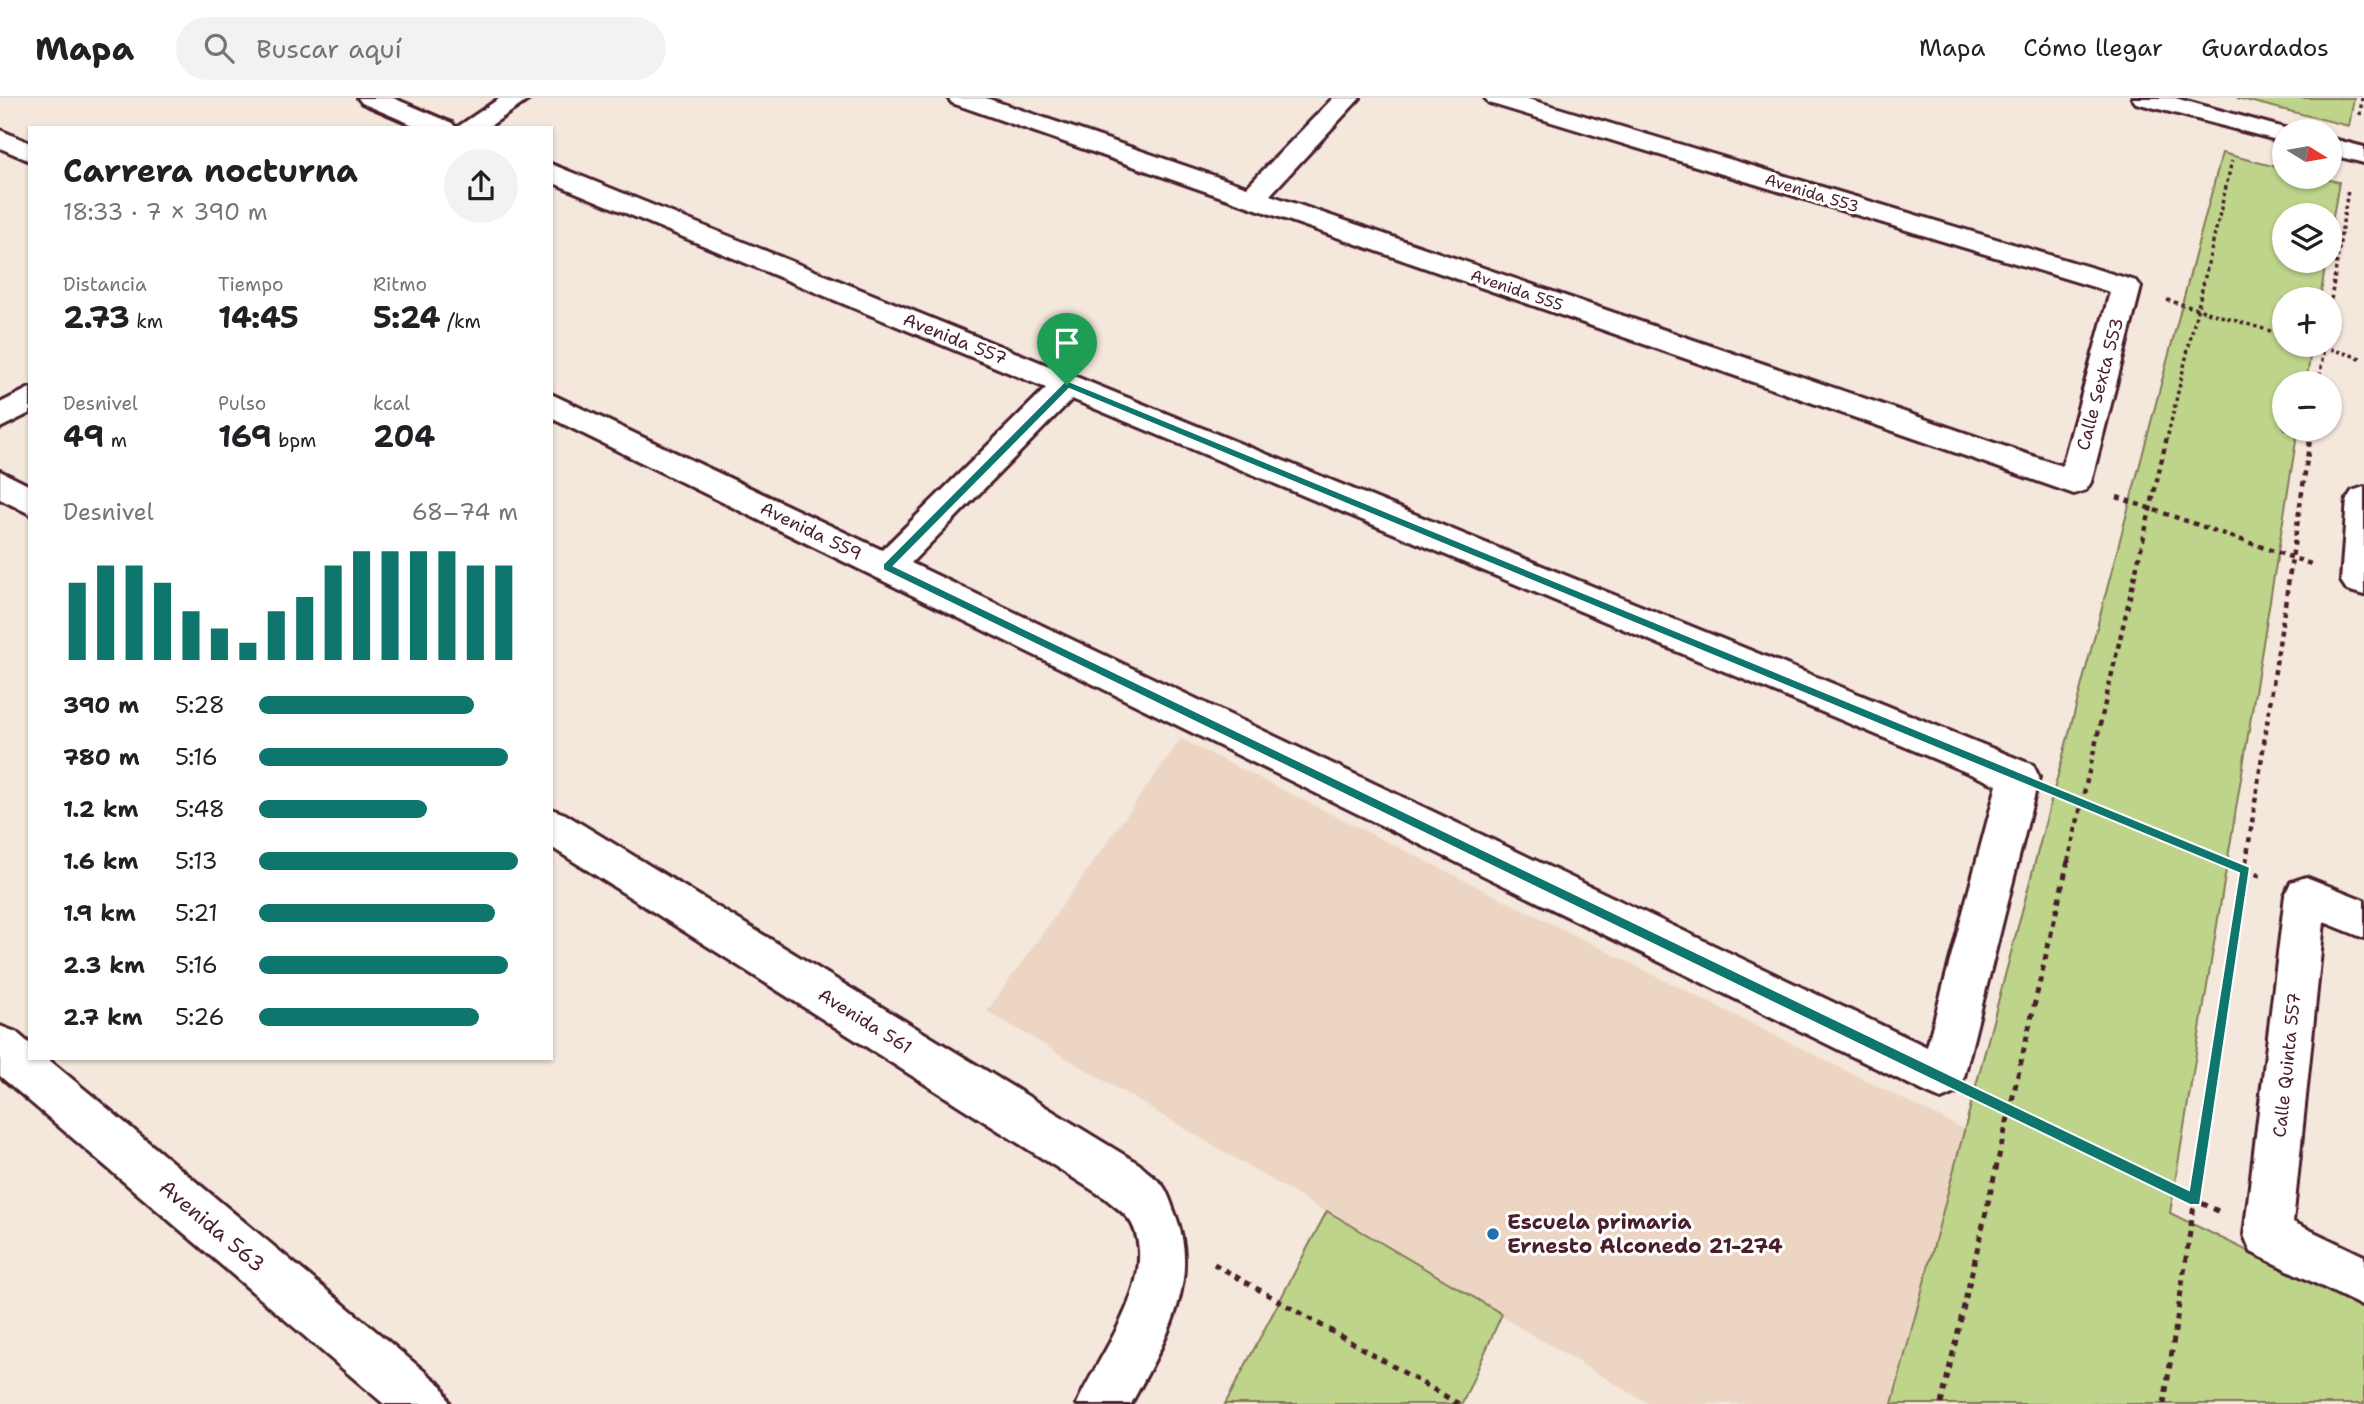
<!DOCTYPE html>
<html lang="es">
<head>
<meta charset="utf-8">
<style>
  :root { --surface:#fff; --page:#f2f2f2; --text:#202124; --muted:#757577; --line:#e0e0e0; --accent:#0f766e }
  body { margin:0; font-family:"Shantell Sans",sans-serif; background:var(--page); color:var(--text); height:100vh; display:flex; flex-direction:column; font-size:26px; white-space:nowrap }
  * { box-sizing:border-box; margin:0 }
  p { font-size:23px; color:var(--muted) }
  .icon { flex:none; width:38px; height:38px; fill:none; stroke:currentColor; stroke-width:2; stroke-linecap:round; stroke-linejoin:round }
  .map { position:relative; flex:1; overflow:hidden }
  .drawer { position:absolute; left:28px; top:28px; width:525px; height:934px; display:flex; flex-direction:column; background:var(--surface); border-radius:0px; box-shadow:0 2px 5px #0004 }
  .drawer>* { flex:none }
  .needle { width:46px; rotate:101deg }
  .controls { position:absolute; left:2272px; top:21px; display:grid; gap:14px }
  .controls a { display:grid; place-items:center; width:70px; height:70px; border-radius:50%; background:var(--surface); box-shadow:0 2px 5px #0004; font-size:35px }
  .pin { position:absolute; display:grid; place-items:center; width:60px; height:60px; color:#fff; margin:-72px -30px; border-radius:50% 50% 50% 0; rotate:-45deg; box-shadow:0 0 7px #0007 }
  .pin .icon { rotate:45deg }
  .round { display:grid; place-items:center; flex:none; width:74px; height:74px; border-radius:37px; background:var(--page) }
  .head { display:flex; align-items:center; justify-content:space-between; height:119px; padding:0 35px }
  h1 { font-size:32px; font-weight:700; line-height:52px }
  .stats { display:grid; grid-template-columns:repeat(3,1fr); gap:10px; height:119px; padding:7px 35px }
  .stats div { display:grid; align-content:center }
  .stats b { font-size:30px; font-weight:700 }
  .stats small { font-size:19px; font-weight:400 }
  .stats p { font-size:19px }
  .chart { height:196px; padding:14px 35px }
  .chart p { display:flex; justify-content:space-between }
  .chart svg { width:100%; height:126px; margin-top:7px; stroke:var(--accent); stroke-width:6 }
  ul { padding:0 35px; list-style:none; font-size:23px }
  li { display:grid; grid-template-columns:112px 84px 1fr; align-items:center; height:52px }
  li i { height:18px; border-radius:9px; background:var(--accent) }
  header { display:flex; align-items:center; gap:42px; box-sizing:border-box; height:98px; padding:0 35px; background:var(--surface); border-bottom:2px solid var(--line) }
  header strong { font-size:33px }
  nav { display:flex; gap:38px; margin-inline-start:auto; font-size:24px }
  .search { width:490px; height:63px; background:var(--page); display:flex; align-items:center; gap:18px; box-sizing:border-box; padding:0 24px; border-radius:38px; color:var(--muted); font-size:26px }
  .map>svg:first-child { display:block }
  .built { fill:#ecd6c3 }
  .green { fill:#bdd48a; stroke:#847a5a; stroke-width:2 }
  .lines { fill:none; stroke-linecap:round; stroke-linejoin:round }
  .street-casing { stroke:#4a1f2b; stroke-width:6 }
  .secondary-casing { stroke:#4a1f2b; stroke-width:6 }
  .primary-casing { stroke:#4a1f2b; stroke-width:6 }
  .path-far2 { stroke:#4a1f2b; stroke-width:3.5; stroke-dasharray:3.5 3.5; stroke-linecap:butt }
  .path-far1 { stroke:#4a1f2b; stroke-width:4.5; stroke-dasharray:5 5; stroke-linecap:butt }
  .path { stroke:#4a1f2b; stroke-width:5; stroke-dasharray:6 6; stroke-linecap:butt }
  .street { fill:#fff; fill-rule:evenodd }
  .secondary { fill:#fff; fill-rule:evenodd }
  .primary { fill:#fff; fill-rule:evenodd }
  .route { fill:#0f766e; stroke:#fff; stroke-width:2; fill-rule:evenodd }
  .poi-dot { fill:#1f6fb2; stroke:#fff; stroke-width:2.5 }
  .labels { text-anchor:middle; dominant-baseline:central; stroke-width:6; stroke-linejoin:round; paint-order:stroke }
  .far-street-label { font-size:16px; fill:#4a1f2b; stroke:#fff }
  .street-label { font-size:18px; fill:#4a1f2b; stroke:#fff }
  .near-poi-label { font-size:21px; font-weight:bold; fill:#4a1f2b; stroke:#fff; text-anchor:start }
  .near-street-label { font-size:21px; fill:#4a1f2b; stroke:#fff }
</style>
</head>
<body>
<header>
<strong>Mapa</strong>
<div class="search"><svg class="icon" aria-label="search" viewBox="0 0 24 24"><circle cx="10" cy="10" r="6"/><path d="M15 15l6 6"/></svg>Buscar aquí</div>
<nav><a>Mapa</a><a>Cómo llegar</a><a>Guardados</a></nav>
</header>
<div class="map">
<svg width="2364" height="1306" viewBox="0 0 2364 1306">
  <rect width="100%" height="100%" fill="#f4e7dc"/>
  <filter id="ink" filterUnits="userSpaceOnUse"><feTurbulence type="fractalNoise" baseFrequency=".0143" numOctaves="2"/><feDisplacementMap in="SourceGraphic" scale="14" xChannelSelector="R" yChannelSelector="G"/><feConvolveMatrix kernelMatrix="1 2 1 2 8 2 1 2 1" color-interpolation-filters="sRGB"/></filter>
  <g filter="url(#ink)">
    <path class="built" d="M1181 641 1965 1032 1892 1306H1649L987 913Z"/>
    <path class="green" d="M2237 0H2354L2349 28Z
      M2222 55 2284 71V79H2316L2339 84 2329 142V117H2284V163H2326L2320 201H2284V247H2312L2306 285H2284V331H2298L2170 1115 2364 1210V1306H1892Z
      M1327 1113 1502 1216 1462 1306H1225Z"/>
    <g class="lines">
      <defs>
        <path id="street" d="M358 0H393L452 25 456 30H420L362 5Z
          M948 0H986L1247 89 1333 0H1360L1270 97 2062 368 2110 194 1489 5 1485 0H1525L2136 183 2141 189 2091 384 2086 392 2074 396 952 5Z
          M0 32 30 45V63L0 50Z
          M551 66 2033 667 2039 679 1964 979 1957 994 1941 1001 1925 994 551 320V296L882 452 1046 290 551 84ZM1072 301 1997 687 1927 949 911 465Z
          M0 373 30 388V416L0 401Z
          M2364 389V497L2347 492 2341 483 2347 401 2352 393Z
          M551 711 565 716 1139 1066C1147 1074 1156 1080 1163 1088 1168 1095 1171 1105 1174 1113 1203 1183 1164 1245 1131 1306H1077C1098 1257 1160 1182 1132 1126 1126 1115 1114 1108 1105 1100L551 749Z
          M2306 779 2364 802V840L2324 824 2293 1124 2364 1158V1209L2251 1154 2244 1137 2285 797 2291 784Z
          M0 928 16 934 30 946V961H48L442 1288 450 1306H384L0 978Z"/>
        <path id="secondary" d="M2132 0H2175L2295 33H2284V44L2136 5Z
          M2329 40 2364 49V65L2329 56Z"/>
        <path id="primary" d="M500 0H531L487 30H456Z
          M30 290V315L0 330V305Z"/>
      </defs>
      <use href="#street" class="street-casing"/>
      <use href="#secondary" class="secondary-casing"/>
      <use href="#primary" class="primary-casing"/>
      <path class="path-far2" d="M2360 17 2362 0
        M2167 202 2284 237
        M2329 215 2348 92
        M2317 247 2364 261
        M2319 285 2324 248
        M2168 337 2232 63
        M2311 337 2312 331"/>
      <path class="path-far1" d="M2117 399 2311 466
        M2064 698 2227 764
        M2068 764 2168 335
        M2246 764 2311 335"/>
      <path class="path" d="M2222 763 2260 778
        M1986 1001 2218 1113
        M1214 1166 1459 1306
        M1941 1306 2068 763
        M2164 1306 2246 763"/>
      <use href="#street" class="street"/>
      <use href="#secondary" class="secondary"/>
      <use href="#primary" class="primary"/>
    </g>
  </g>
  <path class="route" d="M1064 284H1071L2250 769 2200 1107H2190L883 472V466ZM1069 291 2239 775 2189 1092 894 468Z"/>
  <circle class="poi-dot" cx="1493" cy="1136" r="7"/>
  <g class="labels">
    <g class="far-street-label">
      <text transform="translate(1812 95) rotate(17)">Avenida 553</text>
      <text transform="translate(1517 192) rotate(19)">Avenida 555</text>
    </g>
    <g class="street-label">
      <text transform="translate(955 241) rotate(22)">Avenida 557</text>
      <text transform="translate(2100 286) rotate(-75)">Calle Sexta 553</text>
      <text transform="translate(811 433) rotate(26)">Avenida 559</text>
      <text transform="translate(865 923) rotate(32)">Avenida 561</text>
      <text transform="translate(2287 967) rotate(-84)">Calle Quinta 557</text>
    </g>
    <g class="near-poi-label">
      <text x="1507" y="1124">Escuela primaria<tspan x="1507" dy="24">Ernesto Alconedo 21-274</tspan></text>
    </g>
    <g class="near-street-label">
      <text transform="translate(212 1128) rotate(40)">Avenida 563</text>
    </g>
  </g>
</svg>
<div class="controls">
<a><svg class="needle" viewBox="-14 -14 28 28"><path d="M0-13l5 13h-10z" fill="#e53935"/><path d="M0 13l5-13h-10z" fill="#757577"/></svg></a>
<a><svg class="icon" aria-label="layers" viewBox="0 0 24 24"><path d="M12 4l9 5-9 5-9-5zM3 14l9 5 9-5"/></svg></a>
<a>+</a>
<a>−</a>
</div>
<div class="pin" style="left:1067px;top:287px;background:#1e9e55"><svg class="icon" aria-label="arrive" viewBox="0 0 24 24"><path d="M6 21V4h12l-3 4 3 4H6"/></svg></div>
<section class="drawer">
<div class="head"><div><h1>Carrera nocturna</h1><p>18:33 · 7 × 390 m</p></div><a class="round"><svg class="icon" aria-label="share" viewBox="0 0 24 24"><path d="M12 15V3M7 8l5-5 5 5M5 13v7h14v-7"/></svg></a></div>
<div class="stats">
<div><p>Distancia</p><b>2.73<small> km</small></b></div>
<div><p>Tiempo</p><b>14:45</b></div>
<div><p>Ritmo</p><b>5:24<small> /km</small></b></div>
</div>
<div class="stats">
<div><p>Desnivel</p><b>49<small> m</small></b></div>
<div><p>Pulso</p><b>169<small> bpm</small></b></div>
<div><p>kcal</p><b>204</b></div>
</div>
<div class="chart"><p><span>Desnivel</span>68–74 m</p>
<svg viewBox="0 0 160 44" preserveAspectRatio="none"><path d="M5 44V17M15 44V11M25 44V11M35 44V17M45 44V27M55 44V33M65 44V38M75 44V27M85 44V22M95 44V11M105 44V6M115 44V6M125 44V6M135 44V6M145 44V11M155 44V11"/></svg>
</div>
<ul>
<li><b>390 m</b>5:28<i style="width:83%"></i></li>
<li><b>780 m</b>5:16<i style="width:96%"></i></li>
<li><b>1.2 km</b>5:48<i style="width:65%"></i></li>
<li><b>1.6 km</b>5:13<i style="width:100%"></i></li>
<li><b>1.9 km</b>5:21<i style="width:91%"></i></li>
<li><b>2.3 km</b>5:16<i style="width:96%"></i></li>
<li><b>2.7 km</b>5:26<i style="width:85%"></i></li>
</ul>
</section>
</div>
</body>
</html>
